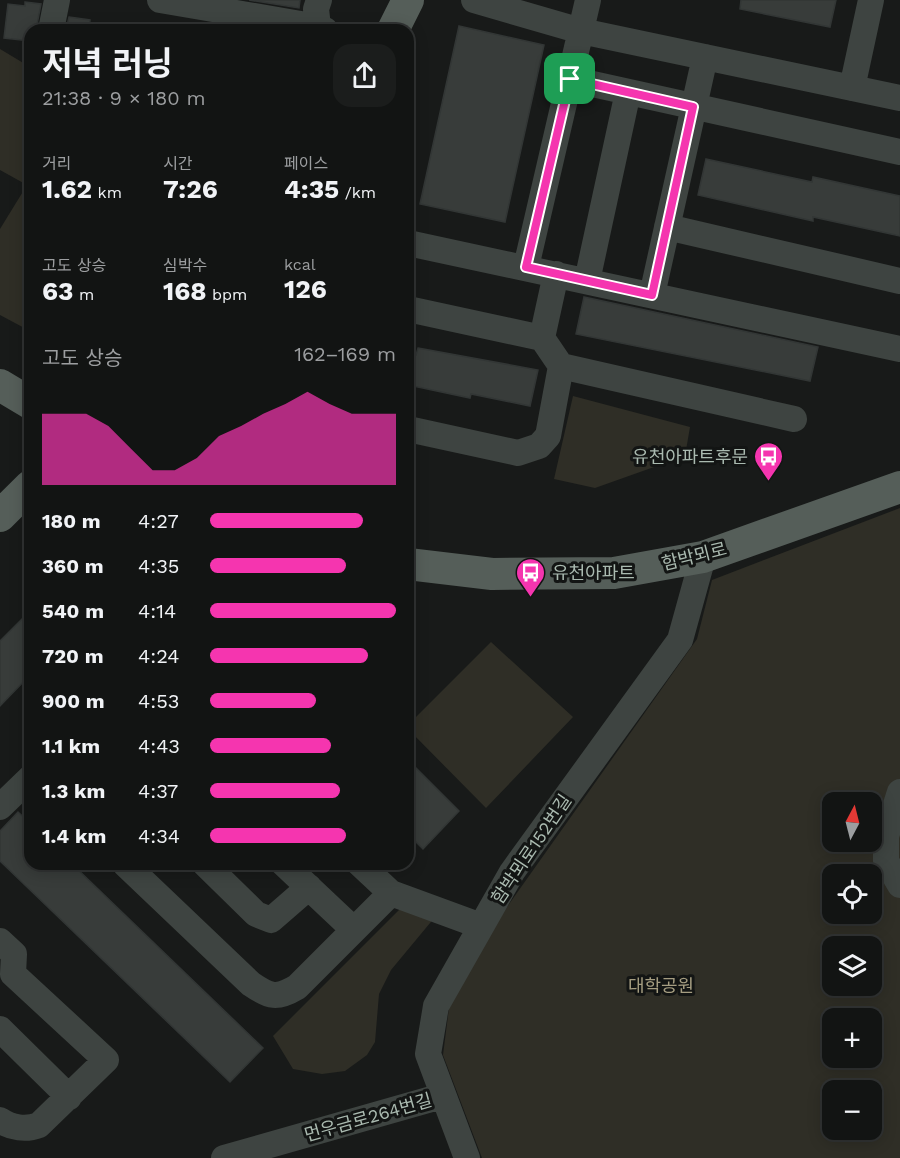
<!DOCTYPE html>
<html lang="ko">
<head>
<meta charset="utf-8">
<style>
  :root { --surface:#121413; --page:#1b1d1c; --text:#f1f3f6; --muted:#9c9ea0; --line:#313333; --accent:#f535af }
  body { margin:0; font-family:"Work Sans","Noto Sans KR",sans-serif; background:var(--page); color:var(--text); height:100vh; display:flex; flex-direction:column; font-size:22px; white-space:nowrap }
  * { box-sizing:border-box; margin:0 }
  p { font-size:20px; color:var(--muted) }
  .icon { flex:none; width:33px; height:33px; fill:none; stroke:currentColor; stroke-width:2; stroke-linecap:round; stroke-linejoin:round }
  .map { position:relative; flex:1; overflow:hidden }
  .side { position:absolute; left:24px; top:24px; width:390px; height:846px; display:flex; flex-direction:column; background:var(--surface); border-radius:18px; box-shadow:0 3px 15px #0003,0 0 0 2px var(--line) }
  .side>* { flex:none }
  .needle { width:39px; rotate:7deg }
  .fabs { position:absolute; left:822px; top:792px; display:grid; gap:12px }
  .fabs a { display:grid; place-items:center; width:60px; height:60px; border-radius:12px; background:var(--surface); box-shadow:0 3px 15px #0003,0 0 0 2px var(--line); font-size:30px }
  .pin { position:absolute; display:grid; place-items:center; width:51px; height:51px; color:#fff; margin:-26px; border-radius:12px; box-shadow:0 3px 9px #0006 }
  .round { display:grid; place-items:center; flex:none; width:63px; height:63px; border-radius:18px; background:var(--page) }
  .headline { display:flex; align-items:center; justify-content:space-between; height:102px; padding:0 18px }
  h1 { font-size:33px; font-weight:700; line-height:45px }
  .figures { display:grid; grid-template-columns:repeat(3,1fr); gap:9px; height:102px; padding:6px 18px }
  .figures div { display:grid; align-content:center }
  .figures b { font-size:26px; font-weight:700 }
  .figures small { font-size:16px; font-weight:400 }
  .figures p { font-size:16px }
  .chart { height:168px; padding:12px 18px }
  .chart p { display:flex; justify-content:space-between }
  .chart svg { width:100%; height:108px; margin-top:6px; fill:var(--accent); opacity:.7 }
  ul { padding:0 18px; list-style:none; font-size:20px }
  li { display:grid; grid-template-columns:96px 72px 1fr; align-items:center; height:45px }
  li i { height:15px; border-radius:8px; background:var(--accent) }
  .map>svg:first-child { display:block }
  .green { fill:#2f2e26; fill-rule:evenodd }
  .building { fill:#383c3a; stroke:#323635; stroke-width:1.5 }
  .lines { fill:none; stroke-linecap:round; stroke-linejoin:round }
  .minor { stroke:#3e4441; stroke-width:26 }
  .major { stroke:#555e59; stroke-width:32 }
  .route-casing { stroke:#fff; stroke-width:12 }
  .route { stroke:#f535af; stroke-width:8 }
  .labels { text-anchor:middle; dominant-baseline:central; stroke-width:6; stroke-linejoin:round; paint-order:stroke }
  .poi-label { font-size:18px; fill:#aabab0; stroke:#131514; text-anchor:end }
  .street-label { font-size:18px; fill:#aabab0; stroke:#131514 }
  .park-label { font-size:18px; fill:#a59d81; stroke:#131514 }
</style>
</head>
<body>
<div class="map">
<svg width="900" height="1158" viewBox="0 0 900 1158">
  <rect width="100%" height="100%" fill="#181a19"/>
  <path class="green" d="M0 49 30 67V331L0 315V229L27 185 0 170Z
    M573 396 690 427 685 456 595 488 554 479Z
    M900 508V1158H482L443 1055 449 1008 490 931 697 639 712 580ZM832 802H872V842H832ZM832 874H872V914H832ZM832 946H872V986H832ZM832 1018H872V1058H832ZM832 1090H872V1130H832Z
    M491 642 573 717 486 808 408 729V725Z
    M409 900 440 911 391 970 379 994 375 1042 367 1055 345 1071 322 1074 293 1069 273 1036Z"/>
  <path class="building" d="M249 0H300L299 8Z
    M741 0H836L830 27 740 9Z
    M25 2 41 4 36 30H30V41L4 38 8 4 25 6Z
    M69 17 90 20 89 30H66Z
    M459 26 544 45 505 222 420 204Z
    M706 159 812 182 813 177 900 196V236L813 217V221L698 195Z
    M584 297 818 347 810 381 576 334Z
    M418 348 538 370 530 406 471 394 470 398 408 385V353L416 355Z
    M30 611V675L0 706V641Z
    M408 760 459 811 423 849 408 834Z
    M18 812 30 823V864H72L263 1048 230 1082 0 861V831Z"/>
  <g class="lines">
    <path class="minor" d="M160 0 318 27
      M319 0 316 9 318 27 325 30
      M474 0 581 31 900 98
      M51 30 57 0
      M570 79 900 152
      M852 88 871 0
      M667 227 900 281
      M408 243 900 349
      M526 267 588 0
      M587 281 628 92
      M652 295 705 57
      M408 309 542 338
      M561 366 794 419
      M408 429 518 453 539 446 548 436 561 366 542 338 556 274
      M900 792 886 836V861L900 885
      M0 807 30 778
      M125 864 251 984C270 997 277 999 297 987L391 893
      M205 864 256 914 271 920 309 887
      M284 864 354 930
      M360 864 391 893 481 926
      M0 941 14 954 13 974 106 1060 39 1125C26 1130 11 1128 0 1120
      M0 1029 69 1097
      M224 1158 442 1096
      M467 1158 428 1054 436 1006 512 872 680 640 703 557"/>
    <path class="major" d="M393 30 408 0
      M0 385 30 403
      M0 516 30 486
      M408 564 492 574 614 573 703 557 900 487"/>
  </g>
  <g class="lines">
    <defs>
      <path id="route" d="M570 79 693 107 652 295 526 267Z"/>
    </defs>
    <use href="#route" class="route-casing"/>
    <use href="#route" class="route"/>
  </g>
  <defs>
    <symbol id="bus-pin" viewBox="-11 -11 22 30"><path d="M0 17L-7.5 6A9.5 9.5 0 1 1 7.5 6Z" fill="#f535af" stroke="#131514"/><path d="M-5-6H5V4H4V6H2V4H-2V6H-4V4H-5ZM-3.5-4V0h7V-4ZM-3.5 1.2v1.5H-2V1.2ZM2 1.2v1.5H3.5V1.2Z" fill="#fff"/></symbol>
  </defs>
  <g fill-rule="evenodd">
    <use href="#bus-pin" x="752" y="440" width="33" height="45"/>
    <use href="#bus-pin" x="514" y="556" width="33" height="45"/>
  </g>
  <g class="labels">
    <g class="poi-label">
      <text x="748" y="456">유천아파트후문</text>
      <text x="552" y="572" text-anchor="start">유천아파트</text>
    </g>
    <g class="street-label">
      <text transform="translate(694 556) rotate(-14)">함박뫼로</text>
      <text transform="translate(531 849) rotate(-56)">함박뫼로152번길</text>
      <text transform="translate(368 1117) rotate(-16)">먼우금로264번길</text>
    </g>
    <g class="park-label">
      <text x="661" y="985">대학공원</text>
    </g>
  </g>
</svg>
<div class="fabs">
<a><svg class="needle" viewBox="-14 -14 28 28"><path d="M0-13l5 13h-10z" fill="#e53935"/><path d="M0 13l5-13h-10z" fill="#9c9ea0"/></svg></a>
<a><svg class="icon" aria-label="locate" viewBox="0 0 24 24"><circle cx="12" cy="12" r="6"/><path d="M12 2v4M12 18v4M2 12h4M18 12h4"/></svg></a>
<a><svg class="icon" aria-label="layers" viewBox="0 0 24 24"><path d="M12 4l9 5-9 5-9-5zM3 14l9 5 9-5"/></svg></a>
<a>+</a>
<a>−</a>
</div>
<div class="pin" style="left:570px;top:79px;background:#1e9e55"><svg class="icon" aria-label="arrive" viewBox="0 0 24 24"><path d="M6 21V4h12l-3 4 3 4H6"/></svg></div>
<section class="side">
<div class="headline"><div><h1>저녁 러닝</h1><p>21:38 · 9 × 180 m</p></div><a class="round"><svg class="icon" aria-label="share" viewBox="0 0 24 24"><path d="M12 15V3M7 8l5-5 5 5M5 13v7h14v-7"/></svg></a></div>
<div class="figures">
<div><p>거리</p><b>1.62<small> km</small></b></div>
<div><p>시간</p><b>7:26</b></div>
<div><p>페이스</p><b>4:35<small> /km</small></b></div>
</div>
<div class="figures">
<div><p>고도 상승</p><b>63<small> m</small></b></div>
<div><p>심박수</p><b>168<small> bpm</small></b></div>
<div><p>kcal</p><b>126</b></div>
</div>
<div class="chart"><p><span>고도 상승</span>162–169 m</p>
<svg viewBox="0 0 160 44" preserveAspectRatio="none"><path d="M0 44V15L10 15L20 15L30 20L40 29L50 38L60 38L70 33L80 24L90 20L100 15L110 11L120 6L130 11L140 15L150 15L160 15V44z"/></svg>
</div>
<ul>
<li><b>180 m</b>4:27<i style="width:82%"></i></li>
<li><b>360 m</b>4:35<i style="width:73%"></i></li>
<li><b>540 m</b>4:14<i style="width:100%"></i></li>
<li><b>720 m</b>4:24<i style="width:85%"></i></li>
<li><b>900 m</b>4:53<i style="width:57%"></i></li>
<li><b>1.1 km</b>4:43<i style="width:65%"></i></li>
<li><b>1.3 km</b>4:37<i style="width:70%"></i></li>
<li><b>1.4 km</b>4:34<i style="width:73%"></i></li>
</ul>
</section>
</div>
</body>
</html>
